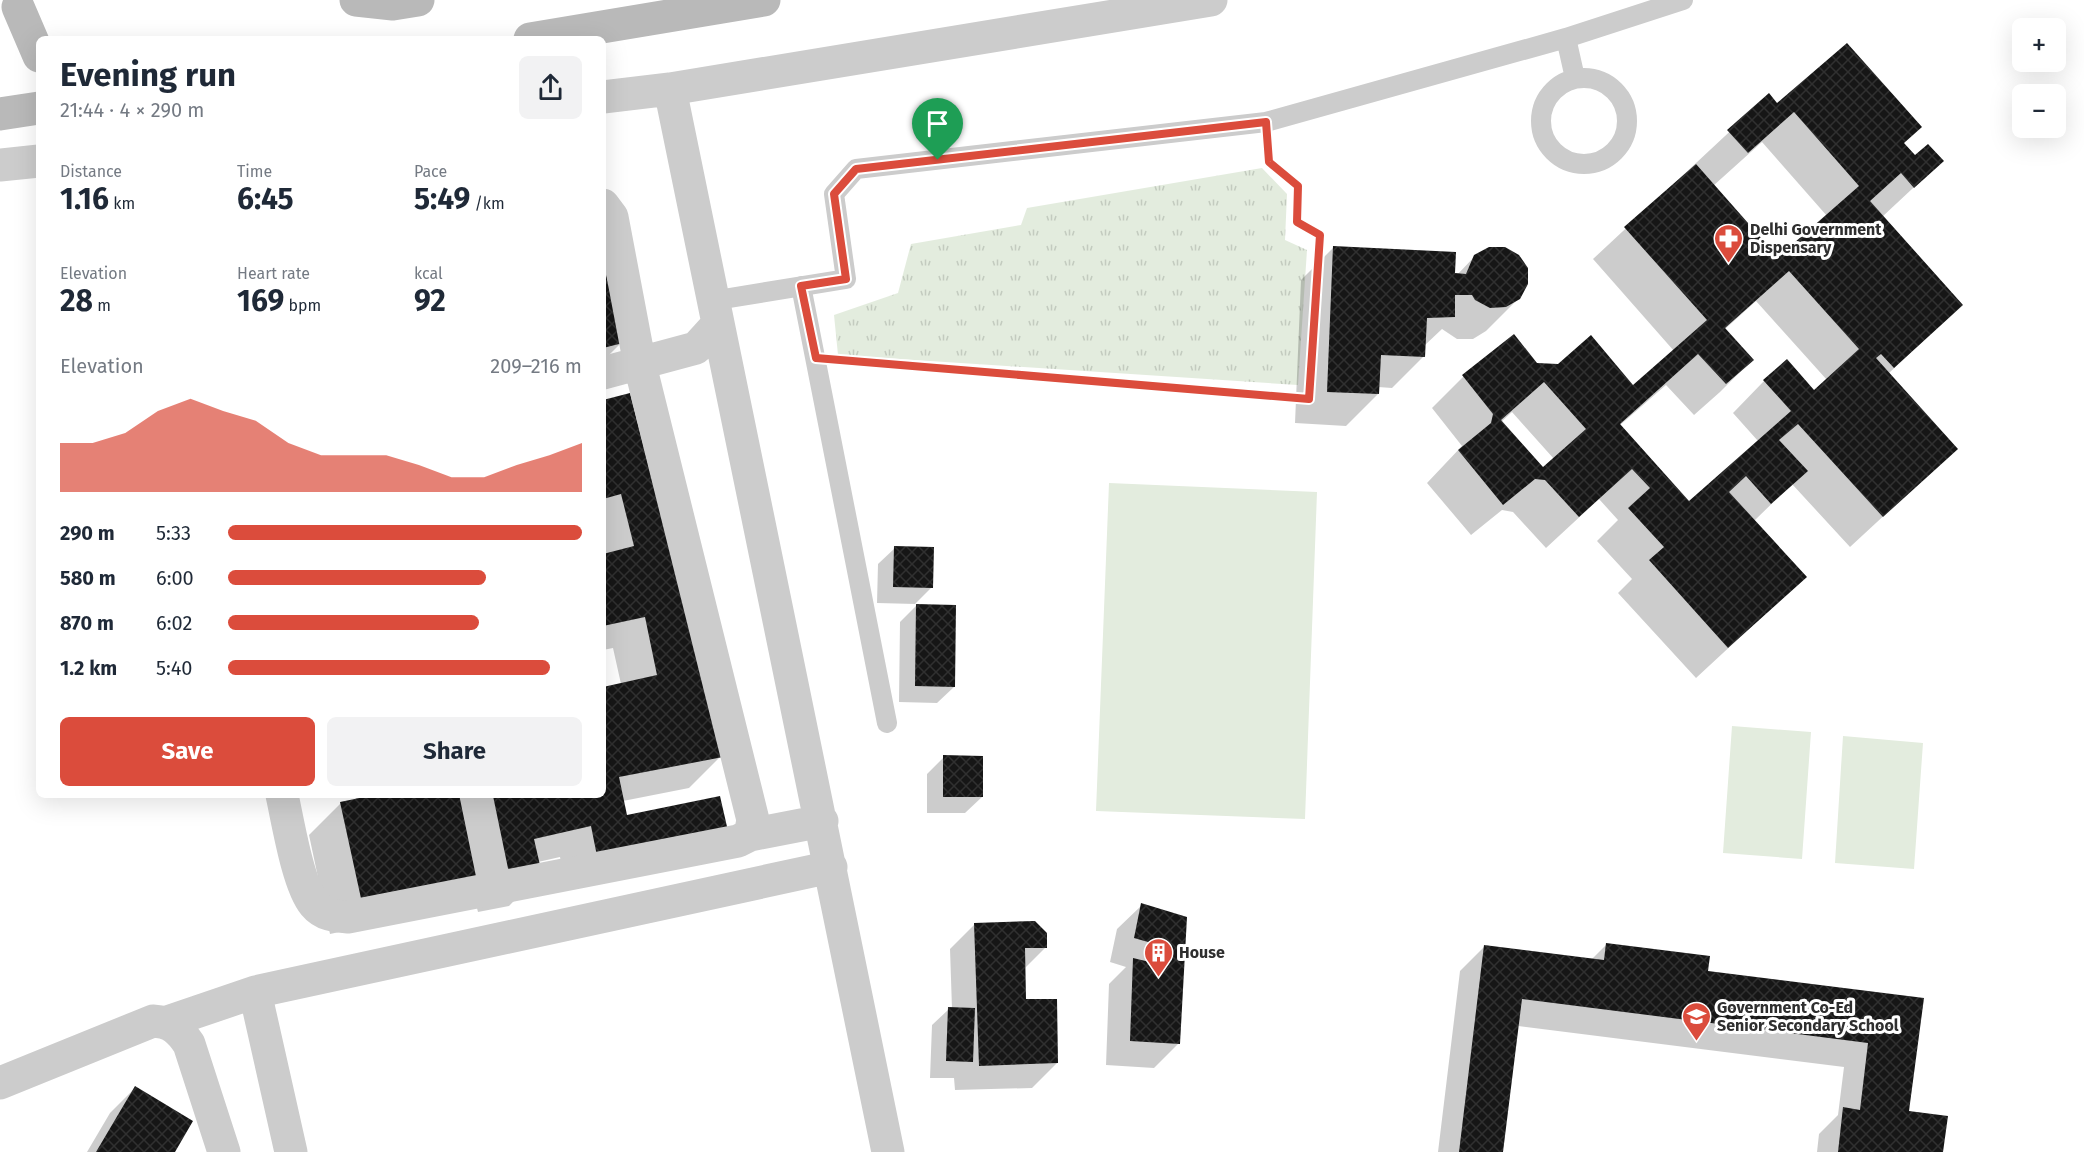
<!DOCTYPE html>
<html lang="en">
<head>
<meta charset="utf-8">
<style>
  :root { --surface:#fff; --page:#f2f2f3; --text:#1f2937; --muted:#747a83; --accent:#db4c3c }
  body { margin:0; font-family:"Fira Sans",sans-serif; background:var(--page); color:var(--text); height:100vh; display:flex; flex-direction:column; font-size:22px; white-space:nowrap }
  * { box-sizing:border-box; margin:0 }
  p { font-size:20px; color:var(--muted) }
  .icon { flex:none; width:33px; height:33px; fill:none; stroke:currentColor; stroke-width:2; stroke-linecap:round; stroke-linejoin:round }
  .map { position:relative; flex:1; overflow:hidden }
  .details { position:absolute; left:36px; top:36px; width:570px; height:762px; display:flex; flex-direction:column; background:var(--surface); border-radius:9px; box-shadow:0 6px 24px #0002 }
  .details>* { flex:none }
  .controls { position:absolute; left:2012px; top:18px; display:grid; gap:12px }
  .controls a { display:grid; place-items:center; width:54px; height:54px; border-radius:9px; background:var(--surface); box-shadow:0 6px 24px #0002; font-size:30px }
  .pin { position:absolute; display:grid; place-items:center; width:51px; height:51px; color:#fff; margin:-62px -26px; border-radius:50% 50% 50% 0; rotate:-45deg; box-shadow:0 0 6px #0007 }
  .pin .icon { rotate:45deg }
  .round { display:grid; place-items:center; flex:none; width:63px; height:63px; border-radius:9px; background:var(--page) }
  .summary { display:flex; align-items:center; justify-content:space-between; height:102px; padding:0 24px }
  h1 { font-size:33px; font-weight:700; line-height:45px }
  .metrics { display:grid; grid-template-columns:repeat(3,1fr); gap:9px; height:102px; padding:6px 24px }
  .metrics div { display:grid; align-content:center }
  .metrics b { font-size:30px; font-weight:700 }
  .metrics small { font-size:16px; font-weight:400 }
  .metrics p { font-size:16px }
  .chart { height:168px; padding:12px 24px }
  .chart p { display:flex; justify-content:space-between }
  .chart svg { width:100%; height:108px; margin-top:6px; fill:var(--accent); opacity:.7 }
  .primary-button { display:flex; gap:12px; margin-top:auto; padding:12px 24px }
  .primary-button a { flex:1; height:69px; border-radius:9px; background:var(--accent); color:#fff; font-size:24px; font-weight:700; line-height:69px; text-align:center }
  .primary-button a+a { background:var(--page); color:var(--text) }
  ul { padding:0 24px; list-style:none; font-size:20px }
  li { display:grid; grid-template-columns:96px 72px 1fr; align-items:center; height:45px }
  li i { height:15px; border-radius:8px; background:var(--accent) }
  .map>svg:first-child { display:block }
  .grass { fill:url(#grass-tufts) }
  .pitch { fill:#e3ecde }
  .shadow { fill:#0003; fill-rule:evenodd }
  .building { fill:url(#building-cross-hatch); fill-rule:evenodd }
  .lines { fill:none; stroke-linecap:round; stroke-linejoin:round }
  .path { stroke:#ccc; stroke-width:4; stroke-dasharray:3 3; stroke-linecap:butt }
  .service { stroke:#ccc; stroke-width:20 }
  .minor { stroke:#ccc; stroke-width:33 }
  .secondary { stroke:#b9b9b9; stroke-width:33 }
  .route-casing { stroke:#fff; stroke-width:12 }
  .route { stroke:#db4c3c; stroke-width:8 }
  .labels { text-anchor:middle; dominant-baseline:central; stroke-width:6; stroke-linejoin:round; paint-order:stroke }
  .poi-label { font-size:16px; font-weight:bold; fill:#2f2f2f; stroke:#fff; text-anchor:start }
</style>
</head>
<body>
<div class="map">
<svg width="2084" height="1152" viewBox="0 0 2084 1152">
  <defs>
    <pattern id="grass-tufts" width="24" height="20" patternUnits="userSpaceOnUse" patternTransform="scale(1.5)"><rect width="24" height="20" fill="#e3ecde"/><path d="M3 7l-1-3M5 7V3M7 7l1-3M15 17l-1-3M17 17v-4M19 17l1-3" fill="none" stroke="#c3cbbf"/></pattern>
    <pattern id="building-cross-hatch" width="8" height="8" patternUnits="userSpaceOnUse" patternTransform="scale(1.5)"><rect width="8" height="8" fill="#161616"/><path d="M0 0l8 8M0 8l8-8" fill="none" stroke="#303030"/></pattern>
  </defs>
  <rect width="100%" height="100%" fill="#fff"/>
  <path class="grass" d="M1262 168 1287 194 1285 240 1307 250 1298 385 838 355 834 315 898 293 911 244 1021 225 1027 208Z"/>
  <path class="pitch" d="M1109 483 1317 492 1305 819 1096 811Z
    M1732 726 1811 732 1802 859 1723 853Z
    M1843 736 1923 743 1914 869 1835 863Z"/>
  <path class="shadow" d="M1769 95 1777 105 1903 144 1915 157 1942 161 1882 217 1961 305 1888 374 1956 449 1850 547 1792 484 1754 521 1805 577 1696 678 1618 593 1632 579 1597 541 1618 520 1599 499 1546 548 1513 512 1502 510 1471 535 1427 483 1462 446 1432 408 1463 377 1514 337 1537 365 1633 387 1674 351 1593 259ZM1762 142 1827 216 1778 259 1713 186ZM1756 301 1827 380 1814 392 1764 381 1733 413 1758 441 1689 504 1619 426 1666 385 1694 415 1720 392 1752 360 1724 330ZM1512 412 1554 459 1543 469 1501 422Z
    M1333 248 1454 275H1457L1475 256 1519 298 1486 331 1473 339H1457L1442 329 1424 346V356L1392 388 1378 387V394L1346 426 1295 423 1301 280Z
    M603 264 621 343 603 361Z
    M629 395 721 756 689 788 623 801 626 817 566 887 560 857 538 862 540 874 509 906 478 912 471 886 448 909 330 934 309 835 341 803 356 800 355 795H603V688L621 684 613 648 603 650V401Z
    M895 548 932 587 915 604 877 603 878 564Z
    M917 605 954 687 937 703 899 702 900 622Z
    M944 757 982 797 965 813H927V774Z
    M1142 905 1185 919 1178 1044 1154 1068 1106 1065 1109 984 1126 967 1110 962 1117 929Z
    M975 924 1046 947 1024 969 1025 1001 1057 1063 1032 1088 955 1090 954 1078H930L932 1025 949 1009H952L950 949Z
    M1607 944 1706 972 1922 999 1908 1112 1942 1152H1817L1819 1134 1838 1115 1844 1067 1518 1026 1502 1152H1438L1460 971 1485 946 1591 960Z
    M135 1088 173 1152H87L110 1113Z"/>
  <path class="building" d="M1847 43 1922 127 1904 143 1915 155 1928 144 1944 161 1914 188 1901 173 1870 201 1963 305 1894 368 1881 354 1876 358 1958 449 1883 517 1798 424 1779 440 1808 471 1771 504 1746 476 1729 492 1807 577 1728 648 1649 560 1664 547 1628 508 1650 488 1632 469 1579 517 1545 480 1535 479 1503 505 1458 450 1491 423 1493 414 1462 375 1514 334 1537 363 1558 364 1591 335 1633 385 1707 320 1624 227 1696 164 1778 257 1859 186 1794 112 1748 153 1727 130 1769 93 1777 103ZM1789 271 1859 349 1814 390 1787 359 1763 380 1791 411 1689 501 1620 424 1698 354 1726 384 1754 360 1725 328ZM1544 382 1586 429 1543 467 1501 420Z
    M1333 246 1456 252 1455 273 1466 274 1474 255 1489 247H1505L1519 255 1528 268V284L1520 299 1506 307 1490 308 1475 300 1472 295H1455V317L1427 318 1425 357 1381 355 1379 394 1327 392Z
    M603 261 623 343 603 348Z
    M630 393 723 757 619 777 627 815 720 796 728 831 597 856 591 826 534 839 542 874 509 881 488 795H603V687L657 675 645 617 603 626V554L634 546 621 494 603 499V430L606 429 603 400Z
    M894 546 934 547 933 588 893 587Z
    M916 604 956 605 955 687 915 686Z
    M943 755 983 756V797H943Z
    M374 795H464L481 878 362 903 340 802Z
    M1141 903 1187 917 1180 1044 1130 1041 1133 958 1154 963 1158 951 1155 944 1134 938Z
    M1035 921 1047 933V948H1025L1026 999H1057L1058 1063 979 1066 974 923Z
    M1606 943 1710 956 1708 971 1924 998 1909 1111 1948 1116 1943 1152H1838L1843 1107 1860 1110 1868 1043 1522 999 1503 1152H1459L1484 945 1604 960Z
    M948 1007 975 1008 973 1062 946 1061Z
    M135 1086 193 1121 175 1152H96Z"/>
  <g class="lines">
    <path class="path" d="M843 361 1309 399 1320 235 1297 222 1298 186 1269 162 1268 148"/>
    <path class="service" d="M1566 38 1575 78
      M1541 121a43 43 0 1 1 86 0a43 43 0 1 1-86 0Z
      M801 286 887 723
      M711 301 846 279 834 194 856 169 1266 122 1566 38 1683 0"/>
    <path class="minor" d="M670 89 888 1152
      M603 97 670 89 1211 0
      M0 165 39 161
      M603 373 696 348 716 326
      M282 795C288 822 298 885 314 904 323 915 335 916 348 917L738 841 750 835 753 820 640 365 612 217 603 205
      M476 795 495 887
      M750 835 822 821
      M167 1022 255 992
      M0 1083 153 1021C171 1022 179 1029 189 1044L224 1152
      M291 1152 255 992 831 867"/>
    <path class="secondary" d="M356 0 393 4 418 0
      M18 7 39 56
      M530 39 764 0
      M0 114 39 108"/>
  </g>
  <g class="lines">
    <defs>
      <path id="route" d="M1266 122 1269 162 1298 186 1297 222 1320 235 1309 399 816 358 801 286 846 279 834 194 856 169Z"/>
    </defs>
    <use href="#route" class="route-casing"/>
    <use href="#route" class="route"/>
  </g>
  <defs>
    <symbol id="pharmacy-pin" viewBox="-11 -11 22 30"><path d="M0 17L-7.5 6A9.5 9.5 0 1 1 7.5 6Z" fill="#db4c3c" stroke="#fff"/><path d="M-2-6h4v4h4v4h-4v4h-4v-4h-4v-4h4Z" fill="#fff"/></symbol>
    <symbol id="building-pin" viewBox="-11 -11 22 30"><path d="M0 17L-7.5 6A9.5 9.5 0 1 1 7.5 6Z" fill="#db4c3c" stroke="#fff"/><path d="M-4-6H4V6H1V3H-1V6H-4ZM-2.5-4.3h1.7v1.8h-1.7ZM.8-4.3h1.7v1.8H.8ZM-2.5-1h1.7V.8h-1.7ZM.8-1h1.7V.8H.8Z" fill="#fff"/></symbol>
    <symbol id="school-pin" viewBox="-11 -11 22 30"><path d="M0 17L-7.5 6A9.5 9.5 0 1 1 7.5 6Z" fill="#db4c3c" stroke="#fff"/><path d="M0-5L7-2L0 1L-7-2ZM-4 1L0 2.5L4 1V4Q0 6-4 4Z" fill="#fff"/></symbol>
  </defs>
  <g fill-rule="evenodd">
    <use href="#pharmacy-pin" x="1712" y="222" width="33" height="45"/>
    <use href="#building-pin" x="1142" y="936" width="33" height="45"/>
    <use href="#school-pin" x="1680" y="1000" width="33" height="45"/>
  </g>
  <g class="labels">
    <g class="poi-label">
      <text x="1750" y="229">Delhi Government<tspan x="1750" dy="18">Dispensary</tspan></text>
      <text x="1179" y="952">House</text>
      <text x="1717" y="1007">Government Co-Ed<tspan x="1717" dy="18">Senior Secondary School</tspan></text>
    </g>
  </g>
</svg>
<div class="controls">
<a>+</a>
<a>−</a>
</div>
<div class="pin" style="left:938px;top:160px;background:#1e9e55"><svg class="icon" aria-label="arrive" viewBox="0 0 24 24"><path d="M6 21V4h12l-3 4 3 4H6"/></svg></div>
<section class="details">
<div class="summary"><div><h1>Evening run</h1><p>21:44 · 4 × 290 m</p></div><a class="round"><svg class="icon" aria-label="share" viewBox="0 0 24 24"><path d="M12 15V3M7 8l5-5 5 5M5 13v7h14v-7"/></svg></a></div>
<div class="metrics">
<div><p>Distance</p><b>1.16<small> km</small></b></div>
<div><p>Time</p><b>6:45</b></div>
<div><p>Pace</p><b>5:49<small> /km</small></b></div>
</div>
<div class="metrics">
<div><p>Elevation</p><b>28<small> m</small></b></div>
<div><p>Heart rate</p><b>169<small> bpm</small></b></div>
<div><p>kcal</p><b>92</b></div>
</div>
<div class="chart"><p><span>Elevation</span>209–216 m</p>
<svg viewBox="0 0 160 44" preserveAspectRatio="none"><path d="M0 44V24L10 24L20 20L30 11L40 6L50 11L60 15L70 24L80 29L90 29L100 29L110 33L120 38L130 38L140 33L150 29L160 24V44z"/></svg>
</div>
<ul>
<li><b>290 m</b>5:33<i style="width:100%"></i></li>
<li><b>580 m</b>6:00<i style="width:73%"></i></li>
<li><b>870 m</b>6:02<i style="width:71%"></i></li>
<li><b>1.2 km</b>5:40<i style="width:91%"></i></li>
</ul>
<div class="primary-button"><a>Save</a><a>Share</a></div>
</section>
</div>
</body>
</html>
